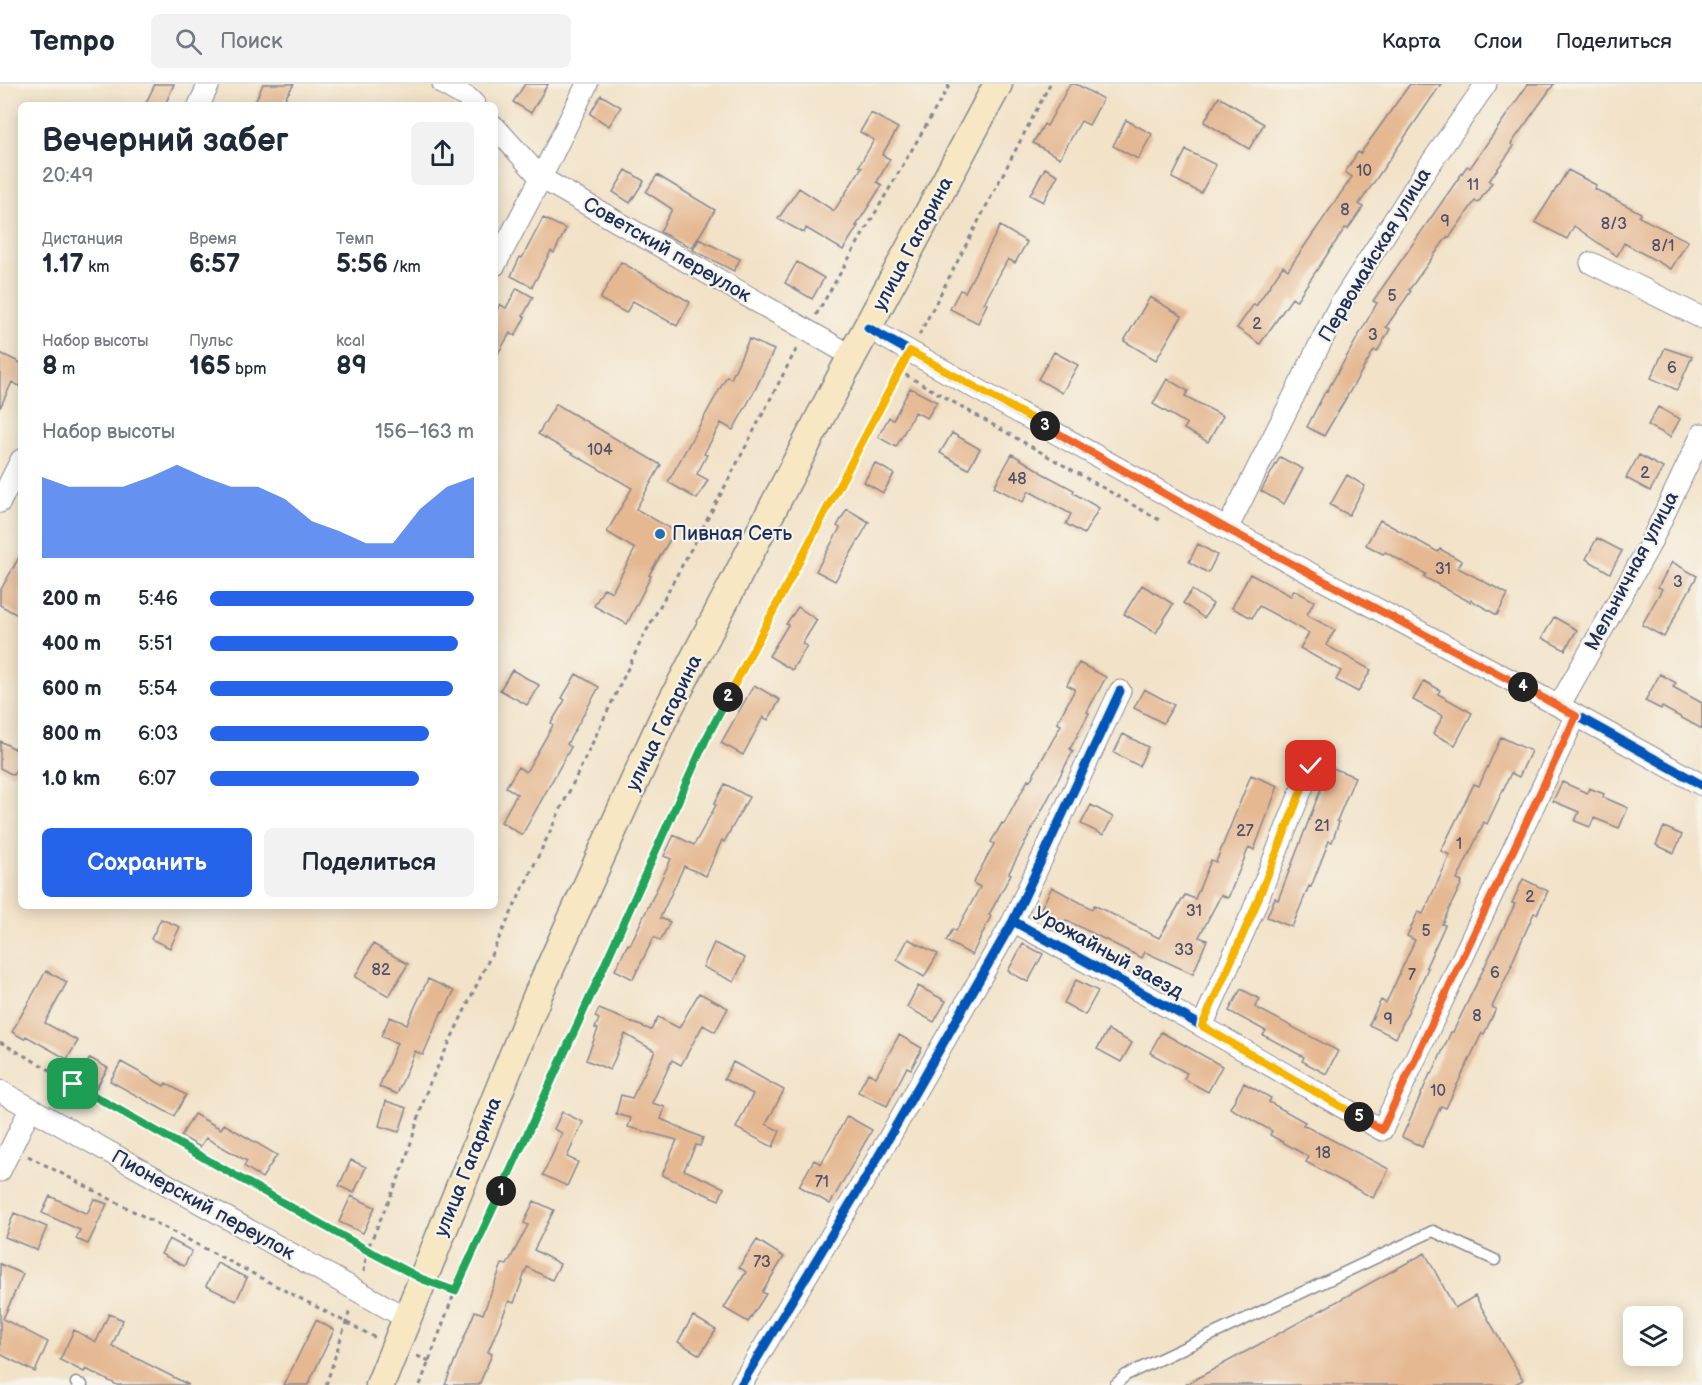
<!DOCTYPE html>
<html lang="ru">
<head>
<meta charset="utf-8">
<style>
  :root { --surface:#fff; --page:#f2f2f3; --text:#1f2937; --muted:#747a83; --line:#e0e1e3; --accent:#2563eb }
  body { margin:0; font-family:"Balsamiq Sans",sans-serif; background:var(--page); color:var(--text); height:100vh; display:flex; flex-direction:column; font-size:22px; white-space:nowrap }
  * { box-sizing:border-box; margin:0 }
  p { font-size:20px; color:var(--muted) }
  .icon { flex:none; width:33px; height:33px; fill:none; stroke:currentColor; stroke-width:2; stroke-linecap:round; stroke-linejoin:round }
  .map { position:relative; flex:1; overflow:hidden }
  .details { position:absolute; left:18px; top:18px; width:480px; height:807px; display:flex; flex-direction:column; background:var(--surface); border-radius:9px; box-shadow:0 3px 15px #0003 }
  .details>* { flex:none }
  .tools { position:absolute; left:1623px; top:1222px; display:grid; gap:12px }
  .tools a { display:grid; place-items:center; width:60px; height:60px; border-radius:9px; background:var(--surface); box-shadow:0 3px 15px #0003; font-size:30px }
  .pin { position:absolute; display:grid; place-items:center; width:51px; height:51px; color:#fff; margin:-26px; border-radius:12px; box-shadow:0 3px 9px #0006 }
  .km { position:absolute; width:30px; height:30px; margin:-15px; border-radius:50%; background:#222; color:#fff; font-size:16px; line-height:30px; text-align:center }
  .round { display:grid; place-items:center; flex:none; width:63px; height:63px; border-radius:9px; background:var(--page) }
  .headline { display:flex; align-items:center; justify-content:space-between; height:102px; padding:0 24px }
  h1 { font-size:33px; font-weight:600; line-height:45px }
  .stats { display:grid; grid-template-columns:repeat(3,1fr); gap:9px; height:102px; padding:6px 24px }
  .stats div { display:grid; align-content:center }
  .stats b { font-size:26px; font-weight:600 }
  .stats small { font-size:16px; font-weight:400 }
  .stats p { font-size:16px }
  .chart { height:168px; padding:12px 24px }
  .chart p { display:flex; justify-content:space-between }
  .chart svg { width:100%; height:108px; margin-top:6px; fill:var(--accent); opacity:.7 }
  .primary-button { display:flex; gap:12px; margin-top:auto; padding:12px 24px }
  .primary-button a { flex:1; height:69px; border-radius:9px; background:var(--accent); color:#fff; font-size:24px; font-weight:600; line-height:69px; text-align:center }
  .primary-button a+a { background:var(--page); color:var(--text) }
  ul { padding:0 24px; list-style:none; font-size:20px }
  li { display:grid; grid-template-columns:96px 72px 1fr; align-items:center; height:45px }
  li i { height:15px; border-radius:8px; background:var(--accent) }
  header { display:flex; align-items:center; gap:36px; box-sizing:border-box; height:84px; padding:0 30px; background:var(--surface); border-bottom:2px solid var(--line) }
  header strong { font-size:28px }
  nav { display:flex; gap:33px; margin-inline-start:auto; font-size:21px }
  .search { width:420px; height:54px; background:var(--page); display:flex; align-items:center; gap:15px; box-sizing:border-box; padding:0 21px; border-radius:9px; color:var(--muted); font-size:22px }
  .map>svg:first-child { display:block }
  .building { fill:#e5b892 }
  .lines { fill:none; stroke-linecap:round; stroke-linejoin:round }
  .service-casing { stroke:#868893; stroke-width:13 }
  .minor-casing { stroke:#868893; stroke-width:23 }
  .secondary-casing { stroke:#868893; stroke-width:31 }
  .path { stroke:#868893; stroke-width:3; stroke-dasharray:4.5 4.5; stroke-linecap:butt }
  .service { stroke:#fff; stroke-width:10 }
  .minor { stroke:#fff; stroke-width:21 }
  .secondary { stroke:#f7e8c3; stroke-width:28 }
  .cycleway-casing { stroke:#f7f3e8; stroke-width:13 }
  .cycleway { stroke:#0057b8; stroke-width:9 }
  .split-1-casing { stroke:#fff; stroke-width:12 }
  .split-2-casing { stroke:#fff; stroke-width:12 }
  .split-3-casing { stroke:#fff; stroke-width:12 }
  .split-4-casing { stroke:#fff; stroke-width:12 }
  .split-5-casing { stroke:#fff; stroke-width:12 }
  .split-6-casing { stroke:#fff; stroke-width:12 }
  .split-1 { stroke:#22a559; stroke-width:8 }
  .split-2 { stroke:#22a559; stroke-width:8 }
  .split-3 { stroke:#f5b400; stroke-width:8 }
  .split-4 { stroke:#f0652b; stroke-width:8 }
  .split-5 { stroke:#f0652b; stroke-width:8 }
  .split-6 { stroke:#f5b400; stroke-width:8 }
  .poi-dot { fill:#1f6fb2; stroke:#f7f3e8; stroke-width:2 }
  .labels { text-anchor:middle; dominant-baseline:central; stroke-width:4.5; stroke-linejoin:round; paint-order:stroke }
  .number-label { font-size:16px; fill:#4e516b }
  .street-label { font-size:20px; fill:#1b2f5e; stroke:#f7f3e8 }
  .poi-label { font-size:20px; fill:#1b2f5e; stroke:#f7f3e8; text-anchor:start }
</style>
</head>
<body>
<header>
<strong>Tempo</strong>
<div class="search"><svg class="icon" aria-label="search" viewBox="0 0 24 24"><circle cx="10" cy="10" r="6"/><path d="M15 15l6 6"/></svg>Поиск</div>
<nav><a>Карта</a><a>Слои</a><a>Поделиться</a></nav>
</header>
<div class="map">
<svg width="1702" height="1301" viewBox="0 0 1702 1301">
  <rect width="100%" height="100%" fill="#f7f3e8"/>
  <filter id="ink" filterUnits="userSpaceOnUse"><feTurbulence type="fractalNoise" baseFrequency=".0167" numOctaves="2"/><feDisplacementMap in="SourceGraphic" scale="12" xChannelSelector="R" yChannelSelector="G"/><feConvolveMatrix kernelMatrix="1 2 1 2 8 2 1 2 1" color-interpolation-filters="sRGB"/></filter>
  <filter id="wash" filterUnits="userSpaceOnUse"><feTurbulence type="fractalNoise" baseFrequency=".008" numOctaves="4" result="noise"/><feDisplacementMap in="SourceGraphic" scale="24" xChannelSelector="R" yChannelSelector="G"/><feGaussianBlur stdDeviation="1.35" result="paint"/><feColorMatrix in="noise" values="0 0 0 0 0 0 0 0 0 0 0 0 0 0 0 0 0 1.4 0 .05"/><feComposite in="paint" operator="in"/></filter>
  <g filter="url(#wash)">
    <rect width="100%" height="100%" fill="#f2e2c8"/>
    <g id="blocks">
      <path class="building" d="M155 0H174L165 21H145Z
        M263 0H294L281 21H254Z
        M525 0H548L531 29 513 18Z
        M1070 0H1076L1103 15 1089 41 1081 37 1060 74 1033 59 1044 40 1047 42Z
        M1410 0H1441L1359 120 1363 123 1348 145 1345 144 1296 217 1292 214 1260 260 1237 244 1254 220 1256 222 1283 182 1288 186 1352 93 1345 88 1358 68 1360 70Z
        M1528 0H1554L1511 60 1514 62 1489 97 1492 99 1478 119 1475 117 1449 154 1447 153 1409 206 1411 207 1386 243 1390 245 1377 268 1374 266 1324 352 1307 343 1326 306 1327 307 1377 219 1373 217 1467 82 1470 84Z
        M601 11 621 23 609 42 590 30Z
        M1219 13 1264 40 1249 65 1204 38Z
        M871 29 898 44 882 71 890 75 877 98 882 101 856 142H858L843 166 806 144 804 149 778 135 799 104 834 127 862 83 859 82 874 56 860 48Z
        M1126 36 1152 50 1138 75 1113 62Z
        M1186 66 1216 81 1201 109 1172 94Z
        M1045 84 1058 91 1043 118 1030 111Z
        M626 86 644 97 630 119 613 108Z
        M1568 86 1596 101 1595 105 1641 129 1639 133 1688 157 1671 185 1624 159 1617 172 1574 142 1567 155 1535 138Z
        M657 91 715 126 692 164 660 148 672 125 646 108Z
        M543 134 566 145 554 169 551 167 532 203 511 192 520 173 522 174Z
        M1000 142 1027 158 1015 179 1008 175 984 219 987 220 978 239 950 225 960 206 965 208Z
        M699 155 740 175 734 187 693 166Z
        M621 178 690 218 677 242 633 217 626 229 600 215Z
        M797 178 824 194 812 215 785 199Z
        M517 204 533 213 523 232 525 233 515 252 510 249 495 275V230L500 220 506 224Z
        M1150 213 1182 232 1156 276 1124 257Z
        M749 255 774 266 755 306 733 346 721 339 704 370 707 371 697 390 708 396 697 415 668 398 727 292 731 295Z
        M1665 264 1692 273 1677 306 1651 294Z
        M1054 268 1078 281 1062 309 1038 295Z
        M0 269 21 279V303L12 298 0 324Z
        M1167 295 1188 307 1185 312 1223 332 1208 358 1184 345 1187 340 1153 320Z
        M910 304 937 318 927 334 915 328 896 363 878 353 889 333 893 336Z
        M556 320 661 381 636 425 675 447 649 491 651 492 627 540 594 522 604 504 612 508 635 465 607 448 632 404 538 350Z
        M1658 323 1680 335 1670 353 1648 341Z
        M952 349 980 365 968 385 940 369Z
        M1012 370 1040 387V388L1074 406 1073 409 1099 424 1084 450 1066 440 1071 430 1029 407 1023 418 994 403Z
        M1639 371 1663 384 1650 407 1626 394Z
        M1280 373 1303 385 1284 420 1261 407Z
        M875 379 894 390 883 409 864 398Z
        M1347 391 1365 402 1349 431 1330 421Z
        M847 425 869 438 835 497 816 487 840 444 837 442Z
        M1380 436 1438 468 1440 465 1462 477 1458 484 1508 510 1497 531 1471 516 1470 518 1424 493 1426 490 1385 468 1383 470 1366 461Z
        M1597 454 1622 467 1610 489 1586 475Z
        M1198 460 1217 471 1208 489 1189 478Z
        M21 470V533L0 521V507Z
        M1672 478 1697 492 1664 553 1642 541 1662 505 1658 503Z
        M1250 490 1291 512 1294 506 1314 517 1307 531 1335 546 1326 561 1371 586 1358 608 1336 596 1341 587 1300 564 1309 549 1259 522 1252 534 1232 524Z
        M1142 501 1173 520 1156 549 1124 530Z
        M1192 506 1213 520 1204 534 1183 519Z
        M798 523 817 536 802 560 807 562 792 586 769 572 788 541 786 540Z
        M1554 533 1577 546 1565 566 1542 554Z
        M1079 579 1106 593 1087 628 1089 629 1070 665 1073 667 1009 789 1011 790 989 831 991 832 972 871 946 857 953 845 956 847 980 803 973 799 994 760 991 758 1002 739 1004 740 1028 696 1030 697 1061 641 1057 639 1075 605 1067 601Z
        M512 586 539 601 527 621 500 606Z
        M576 590 599 603 567 660 571 663 522 751 501 738 517 710 506 703 518 683 526 688 553 641 551 639 565 616 562 614Z
        M1660 590 1676 599 1673 603 1702 619V645L1662 623 1661 625 1645 617Z
        M1424 597 1440 606 1438 610 1472 629 1455 661 1433 650 1443 632 1413 616Z
        M754 601 780 616 768 636 763 633 743 671 721 659Z
        M1144 605 1174 621 1163 639 1134 624Z
        M1123 650 1148 663 1139 682 1114 669Z
        M1501 653 1531 667 1519 693 1511 689 1487 740 1484 738 1457 796 1462 798 1442 840 1445 841 1426 883 1428 884 1396 954 1369 941 1381 916 1386 919 1415 856 1407 852 1418 828 1423 830 1450 771 1441 767 1474 700 1479 702Z
        M0 657 21 668V676L13 691 0 684Z
        M1328 682 1355 693 1337 737 1339 738 1332 758 1329 757 1311 803 1309 802 1292 843 1267 833 1275 814 1278 816 1322 702H1321Z
        M1251 691 1278 702 1254 766 1249 763 1228 814 1221 811 1199 853 1207 856 1193 890 1145 868 1142 874 1066 836 1064 839 1040 826 1052 803 1092 825 1094 821 1159 854 1185 811 1195 815 1211 776 1216 778Z
        M1562 698 1587 709 1589 704 1604 710 1603 713 1628 724 1619 744 1594 734 1590 743 1575 737 1579 728 1553 717Z
        M725 700 749 713 724 758 722 756 706 792 684 782 660 834 670 838 660 857 654 853 633 895 615 886 628 860 630 861 671 775 664 772 674 751 694 761 716 721 714 720Z
        M1091 721 1113 733 1103 751 1081 740Z
        M1664 743 1682 751 1674 769 1656 761Z
        M1523 795 1548 807 1537 830 1534 829 1511 881H1512L1492 923 1496 925 1484 950 1482 949 1446 1024 1441 1022 1422 1063 1402 1053 1430 990H1432L1451 948H1453L1515 820 1512 819Z
        M161 835 180 843 170 864 151 855Z
        M908 855 938 870 924 893 897 876Z
        M714 859 745 874 734 898 703 883Z
        M373 860 408 880 389 912 355 893Z
        M1023 860 1043 870 1028 898 1008 887Z
        M46 887 67 898 45 939 78 957 67 975 26 952 24 955 12 948Z
        M428 895 454 907 444 928 442 927 423 971 415 967 397 1010 379 1003 397 959 381 952 390 933 407 940Z
        M1076 896 1098 907 1085 931 1064 919Z
        M918 902 946 917 934 938 907 923Z
        M1241 905 1260 915 1255 923 1338 967 1326 990 1302 977 1304 973 1263 951 1266 947 1229 927Z
        M699 909 728 924 715 948 703 941 681 981 672 976 652 1019 665 1023 661 1035 703 1054 700 1062 696 1061 684 1086 724 1104 719 1116 662 1091 677 1056 628 1043 631 1034 616 1030 621 1011 632 1014 655 967 625 950 610 986 586 976 598 945 595 944 599 935 595 933 599 925 651 946 658 933 679 944Z
        M1108 946 1132 959 1121 978 1097 965Z
        M1161 948 1222 982 1208 1008 1184 995 1187 989 1150 969Z
        M899 951 922 964 911 985 907 983 887 1022 858 1008 868 989 876 993Z
        M90 974 108 984 95 1006 77 996Z
        M121 978 164 1002 166 999 186 1011 174 1032 110 997Z
        M733 978 784 1006 766 1040 780 1047 773 1063 736 1044 753 1010 724 995Z
        M1244 999 1271 1014 1269 1018 1305 1038 1303 1041 1389 1085 1373 1114 1306 1078 1309 1073 1270 1051 1272 1047 1230 1024Z
        M386 1017 407 1024 399 1048 379 1042Z
        M562 1028 583 1038 567 1073 578 1078 567 1102 543 1091 562 1049 554 1045Z
        M194 1030 221 1045 224 1040 277 1071 262 1094 244 1082 247 1077 206 1054 200 1063 181 1052Z
        M847 1032 872 1046 830 1120 799 1102 814 1076 821 1080Z
        M351 1076 366 1083 354 1109 339 1102Z
        M50 1112 87 1130 94 1115 107 1120 88 1160 76 1155 80 1146 42 1129Z
        M351 1112 375 1123 363 1149 339 1138Z
        M534 1117 554 1126 534 1166 560 1180 552 1196 527 1183 514 1219 509 1217 488 1268 492 1270 479 1301H445L475 1227 483 1230 502 1180 507 1181 528 1141 524 1139Z
        M14 1129 47 1143 37 1166 5 1153Z
        M169 1155 192 1167 184 1182 161 1170Z
        M757 1156 784 1173 762 1208 766 1210 748 1238 724 1224 746 1188 739 1183Z
        M1425 1169 1455 1224 1475 1212 1523 1296 1513 1301H1185Z
        M217 1179 247 1194 236 1217 206 1202Z
        M0 1180 23 1190 3 1235 48 1258 35 1288 0 1270Z
        M109 1230 123 1236 112 1262 189 1301H117L86 1285 84 1288 60 1276 74 1246 96 1258Z
        M693 1232 716 1246 700 1271 678 1258Z
        M316 1236 334 1246 308 1301H284Z"/>
    </g>
  </g>
  <g filter="url(#ink)">
    <use href="#blocks" fill-opacity="0" stroke="#868893" stroke-width="1.5"/>
    <g class="lines">
      <defs>
        <path id="service" d="M76 1299 82 1301
          M1115 1301 1126 1291 1433 1147 1495 1176"/>
        <path id="minor" d="M443 0 468 14 475 21
          M199 21 209 0
          M495 43 541 94 852 272
          M1591 179 1702 234
          M495 181 541 94 587 0
          M868 244 1227 445 1559 622 1702 701
          M0 418 21 376
          M1227 445 1339 222 1426 86 1486 0
          M1559 622 1648 464 1702 350
          M1013 837 1202 942 1382 1046 1576 631
          M1202 942 1253 827 1311 682
          M0 1007 406 1234
          M0 1087 30 1025
          M741 1301 874 1080 1013 837 1120 607"/>
        <path id="secondary" d="M380 1301 539 908 662 637 852 272 998 0"/>
      </defs>
      <use href="#service" class="service-casing"/>
      <use href="#minor" class="minor-casing"/>
      <use href="#secondary" class="secondary-casing"/>
      <path class="path" d="M816 231 950 0
        M919 251 1050 0
        M900 286 899 287 1161 437
        M0 958 404 1185
        M28 1072 376 1254
        M364 1188 367 1166 403 1084 428 1003 642 555 721 410 798 262
        M417 1272 430 1277
        M326 1301 350 1226
        M420 1301 455 1207 596 900 706 655 899 287"/>
      <use href="#service" class="service"/>
      <use href="#minor" class="minor"/>
      <use href="#secondary" class="secondary"/>
      <defs>
        <path id="cycleway" d="M868 244 1227 445 1559 622 1702 701
          M1013 837 1202 942 1382 1046 1576 631
          M741 1301 874 1080 1013 837 1120 607"/>
      </defs>
      <use href="#cycleway" class="cycleway-casing"/>
      <use href="#cycleway" class="cycleway"/>
    </g>
  </g>
  <g class="lines" filter="url(#ink)">
    <defs>
      <path id="split-1" d="M73 1000 367 1166 422 1195 455 1207 501 1107"/>
      <path id="split-2" d="M501 1107 596 900 706 655 728 613"/>
      <path id="split-3" d="M728 613 910 267 1045 342"/>
      <path id="split-4" d="M1045 342 1227 445 1523 603"/>
      <path id="split-5" d="M1359 1033 1382 1046 1576 632 1523 603"/>
      <path id="split-6" d="M1311 682 1253 828 1202 942 1359 1033"/>
    </defs>
    <use href="#split-1" class="split-1-casing"/>
    <use href="#split-2" class="split-2-casing"/>
    <use href="#split-3" class="split-3-casing"/>
    <use href="#split-4" class="split-4-casing"/>
    <use href="#split-5" class="split-5-casing"/>
    <use href="#split-6" class="split-6-casing"/>
    <use href="#split-1" class="split-1"/>
    <use href="#split-2" class="split-2"/>
    <use href="#split-3" class="split-3"/>
    <use href="#split-4" class="split-4"/>
    <use href="#split-5" class="split-5"/>
    <use href="#split-6" class="split-6"/>
  </g>
  <circle class="poi-dot" cx="660" cy="450" r="6"/>
  <g class="labels">
    <g class="number-label">
      <text x="1364" y="87">10</text>
      <text x="1473" y="101">11</text>
      <text x="1345" y="126">8</text>
      <text x="1445" y="137">9</text>
      <text x="1614" y="140">8/3</text>
      <text x="1663" y="162">8/1</text>
      <text x="1392" y="212">5</text>
      <text x="1257" y="240">2</text>
      <text x="1373" y="251">3</text>
      <text x="1672" y="284">6</text>
      <text x="600" y="366">104</text>
      <text x="1645" y="389">2</text>
      <text x="1017" y="395">48</text>
      <text x="1443" y="485">31</text>
      <text x="1678" y="498">3</text>
      <text x="1322" y="742">21</text>
      <text x="1245" y="747">27</text>
      <text x="1459" y="760">1</text>
      <text x="1530" y="813">2</text>
      <text x="1194" y="827">31</text>
      <text x="1426" y="847">5</text>
      <text x="1184" y="866">33</text>
      <text x="381" y="886">82</text>
      <text x="1495" y="889">6</text>
      <text x="1412" y="891">7</text>
      <text x="1477" y="932">8</text>
      <text x="1388" y="935">9</text>
      <text x="1438" y="1007">10</text>
      <text x="1323" y="1069">18</text>
      <text x="822" y="1098">71</text>
      <text x="762" y="1178">73</text>
    </g>
    <g class="street-label">
      <text transform="translate(913 160) rotate(-62)">улица Гагарина</text>
      <text transform="translate(667 166) rotate(30)">Советский переулок</text>
      <text transform="translate(1375 171) rotate(-59)">Первомайская улица</text>
      <text transform="translate(1632 487) rotate(-62)">Мельничная улица</text>
      <text transform="translate(664 639) rotate(-64)">улица Гагарина</text>
      <text transform="translate(1108 869) rotate(29)">Урожайный заезд</text>
      <text transform="translate(468 1083) rotate(-68)">улица Гагарина</text>
      <text transform="translate(203 1121) rotate(29)">Пионерский переулок</text>
    </g>
    <g class="poi-label">
      <text x="672" y="450">Пивная Сеть</text>
    </g>
  </g>
</svg>
<div class="tools">
<a><svg class="icon" aria-label="layers" viewBox="0 0 24 24"><path d="M12 4l9 5-9 5-9-5zM3 14l9 5 9-5"/></svg></a>
</div>
<div class="pin" style="left:73px;top:1000px;background:#1e9e55"><svg class="icon" aria-label="arrive" viewBox="0 0 24 24"><path d="M6 21V4h12l-3 4 3 4H6"/></svg></div>
<div class="pin" style="left:1311px;top:682px;background:#d93025"><svg class="icon" aria-label="check" viewBox="0 0 24 24"><path d="M5 12l5 5 9-10"/></svg></div>
<b class="km" style="left:501px;top:1107px">1</b>
<b class="km" style="left:728px;top:613px">2</b>
<b class="km" style="left:1045px;top:342px">3</b>
<b class="km" style="left:1523px;top:603px">4</b>
<b class="km" style="left:1359px;top:1033px">5</b>
<section class="details">
<div class="headline"><div><h1>Вечерний забег</h1><p>20:49</p></div><a class="round"><svg class="icon" aria-label="share" viewBox="0 0 24 24"><path d="M12 15V3M7 8l5-5 5 5M5 13v7h14v-7"/></svg></a></div>
<div class="stats">
<div><p>Дистанция</p><b>1.17<small> km</small></b></div>
<div><p>Время</p><b>6:57</b></div>
<div><p>Темп</p><b>5:56<small> /km</small></b></div>
</div>
<div class="stats">
<div><p>Набор высоты</p><b>8<small> m</small></b></div>
<div><p>Пульс</p><b>165<small> bpm</small></b></div>
<div><p>kcal</p><b>89</b></div>
</div>
<div class="chart"><p><span>Набор высоты</span>156–163 m</p>
<svg viewBox="0 0 160 44" preserveAspectRatio="none"><path d="M0 44V11L10 15L20 15L30 15L40 11L50 6L60 11L70 15L80 15L90 20L100 29L110 33L120 38L130 38L140 24L150 15L160 11V44z"/></svg>
</div>
<ul>
<li><b>200 m</b>5:46<i style="width:100%"></i></li>
<li><b>400 m</b>5:51<i style="width:94%"></i></li>
<li><b>600 m</b>5:54<i style="width:92%"></i></li>
<li><b>800 m</b>6:03<i style="width:83%"></i></li>
<li><b>1.0 km</b>6:07<i style="width:79%"></i></li>
</ul>
<div class="primary-button"><a>Сохранить</a><a>Поделиться</a></div>
</section>
</div>
</body>
</html>
